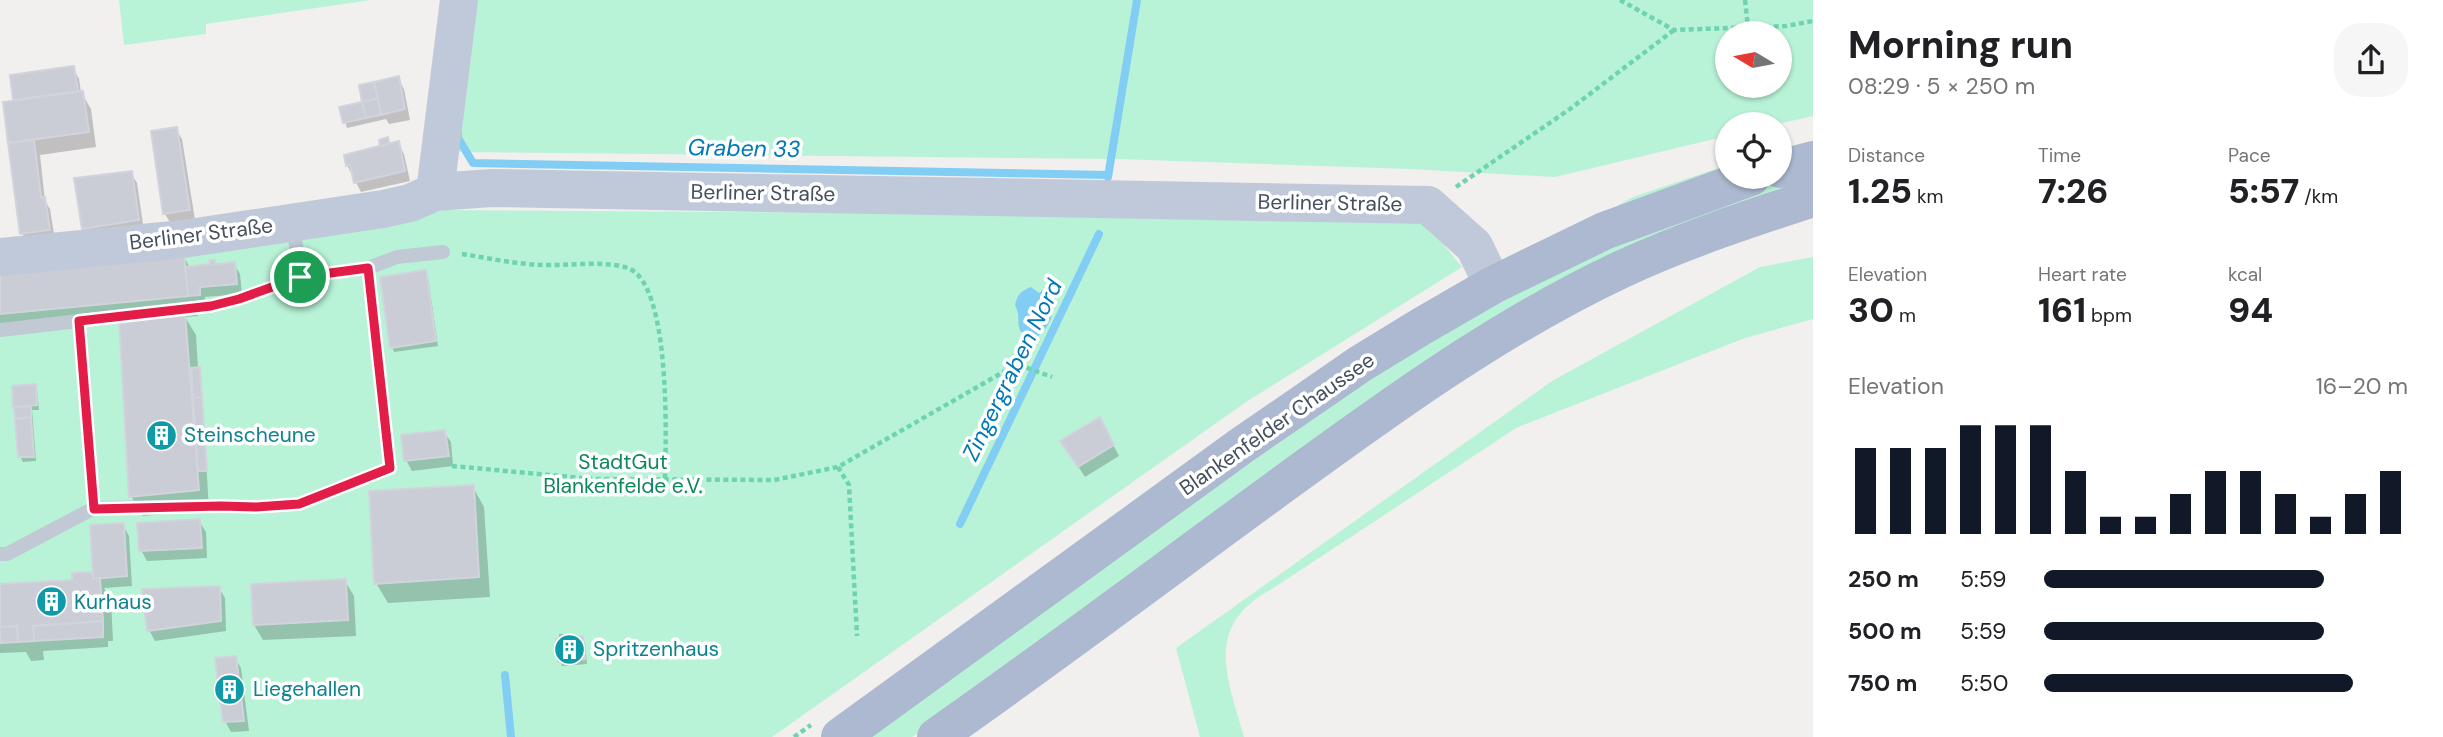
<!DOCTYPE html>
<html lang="en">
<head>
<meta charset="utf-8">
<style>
  :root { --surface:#fff; --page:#f6f6f6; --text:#202124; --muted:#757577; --accent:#111827 }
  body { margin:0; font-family:"DM Sans",sans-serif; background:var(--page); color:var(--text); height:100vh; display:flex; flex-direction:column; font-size:26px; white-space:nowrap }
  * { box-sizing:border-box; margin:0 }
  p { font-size:23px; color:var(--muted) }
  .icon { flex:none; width:38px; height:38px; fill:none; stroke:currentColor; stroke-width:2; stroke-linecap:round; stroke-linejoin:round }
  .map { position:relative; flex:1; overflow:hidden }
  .details { display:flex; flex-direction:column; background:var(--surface); width:630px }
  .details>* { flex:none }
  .needle { width:46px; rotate:280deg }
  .fabs { position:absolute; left:1715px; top:21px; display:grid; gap:14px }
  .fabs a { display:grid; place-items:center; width:77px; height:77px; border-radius:50%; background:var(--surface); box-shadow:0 2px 5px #0004; font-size:35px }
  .pin { position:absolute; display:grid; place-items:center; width:60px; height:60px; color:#fff; margin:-30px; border:4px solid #fff; border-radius:50%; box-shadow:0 2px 7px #0007 }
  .round { display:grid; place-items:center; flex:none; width:74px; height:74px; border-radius:28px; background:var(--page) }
  .headline { display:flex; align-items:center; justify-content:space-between; height:119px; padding:0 35px }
  h1 { font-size:38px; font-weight:800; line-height:52px }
  .stats { display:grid; grid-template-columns:repeat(3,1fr); gap:10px; height:119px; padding:7px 35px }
  .stats div { display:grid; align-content:center }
  .stats b { font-size:35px; font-weight:800 }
  .stats small { font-size:19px; font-weight:400 }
  .stats p { font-size:19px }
  .chart { height:196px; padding:14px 35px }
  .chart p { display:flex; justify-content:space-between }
  .chart svg { width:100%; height:126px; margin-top:7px; stroke:var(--accent); stroke-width:6 }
  ul { padding:0 35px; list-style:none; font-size:23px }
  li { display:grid; grid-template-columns:112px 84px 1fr; align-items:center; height:52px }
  li i { height:18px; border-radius:9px; background:var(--accent) }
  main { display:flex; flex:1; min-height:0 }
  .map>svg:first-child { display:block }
  .green { fill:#b9f3d7; fill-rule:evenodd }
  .water { fill:#82cdf4 }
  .shadow { fill:#0003 }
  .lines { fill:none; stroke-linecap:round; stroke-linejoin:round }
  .stream { stroke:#82cdf4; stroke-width:8 }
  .building { fill:#cacdd5; stroke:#d2d4db; stroke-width:2 }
  .path { stroke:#6ed4b0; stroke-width:4.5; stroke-dasharray:5 3.5; stroke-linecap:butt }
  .lane { stroke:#c1c9d5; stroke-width:14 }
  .secondary { stroke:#c0c9da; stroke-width:38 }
  .primary { stroke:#acb9d0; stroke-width:38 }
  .route-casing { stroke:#fff; stroke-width:14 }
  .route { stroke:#e11d48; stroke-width:9 }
  .labels { text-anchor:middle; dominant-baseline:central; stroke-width:7; stroke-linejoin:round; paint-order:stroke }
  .street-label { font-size:21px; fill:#454f5e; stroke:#fff }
  .culture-label { font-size:21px; fill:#0d838f; stroke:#fff; text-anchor:start }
  .park-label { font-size:21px; fill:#0e875b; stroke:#fff }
  .water-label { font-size:23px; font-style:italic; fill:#0078b6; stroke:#fff }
</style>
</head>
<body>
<main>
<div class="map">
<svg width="1813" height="737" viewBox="0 0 1813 737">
  <rect width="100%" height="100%" fill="#f2efef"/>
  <path class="green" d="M119 0H371L206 24V34L124 45Z
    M473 0H1813V116L1778 124H1727V136L1555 177 1409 169 1117 159 454 152ZM1727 33H1780V86H1727Z
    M1727 165V171L1569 233 1633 197Z
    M1813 173V184L1726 211 912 737H860L1417 346 1610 244 1756 188Z
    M443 210 1421 217 1462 267 1246 402 772 737H0V264Z
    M1813 257V319L1745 338 1516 428 1272 589C1203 626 1227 677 1244 737H1200L1176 648 1552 381 1760 267Z"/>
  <path class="water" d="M1031 287 1039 293 1045 288 1054 293 1056 297C1055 309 1049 330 1038 336L1021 332C1016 324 1021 316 1015 305 1017 295 1021 291 1031 287Z"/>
  <path class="shadow" d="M73 68 79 79 81 92 91 109 96 147 40 155 45 201 50 209 55 240 28 244 22 233 5 103 16 102 15 100Z
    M398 78 404 89 410 120 389 124 386 119 347 128 341 109 364 103Z
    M176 129 182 139 195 220 171 224 165 214Z
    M387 139 390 145 398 143 404 154 410 181 361 192 347 165 382 147Z
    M131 173 137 183 144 231 90 239 83 229 76 180Z
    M183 255 190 268 234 264 240 274 242 294 205 297V305L197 306 198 316 185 317 196 335 198 368 201 374 209 510 143 516 131 496 121 323 0 335V271Z
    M425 272 428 277 438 346 394 352 392 347Z
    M35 386 37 391 39 410H32L36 461 23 462 20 457 14 388Z
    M1105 430 1119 456 1085 477 1069 452Z
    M444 432 451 442 453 466 412 471 406 460Z
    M473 487 484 507 490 597 388 603 376 583Z
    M199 521 206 532 207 558 147 561 141 550Z
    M123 525 129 536 132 586 104 588 111 600 113 641H108V647L43 651 44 660 31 661 26 652 0 653V586L74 581 94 574Z
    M345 581 354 596 356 636 263 640 254 625Z
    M219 588 225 598 226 631 155 641 149 630Z
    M559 634H563L567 640 582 638 585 643 587 664 562 666 560 661Z
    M235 658 241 668 249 731 231 732 225 721Z"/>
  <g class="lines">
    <path class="stream" d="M458 134V138L473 163 1108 175
      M1108 177 1137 0
      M960 524 1099 234
      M505 675 511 737"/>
  </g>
  <path class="building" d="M74 66 78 91 13 100 10 75Z
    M399 76 405 109 381 115 374 82Z
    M374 82 378 98 362 102 359 85Z
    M83 91 89 132 8 143 3 102Z
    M378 98 381 115 366 118 362 102Z
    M362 102 366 118 343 123 339 107Z
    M177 127 190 210 163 214 151 131Z
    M388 137 389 144 380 146 379 140Z
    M34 140 41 197H45L50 230 20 234 8 143Z
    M399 141 405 171 354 183 350 165 346 166 344 155Z
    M132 171 139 220 82 229 74 178Z
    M184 253 188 296 0 314V269Z
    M209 260H215L216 264 235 262 237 284 200 287V295L188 296 185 267 210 264Z
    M426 270 436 341 390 348 380 277Z
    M185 313 199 490 129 497 119 318Z
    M200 367 202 397 193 398 191 368Z
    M36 384 37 405 13 407 12 386Z
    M202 397 207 471H198L193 398Z
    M31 406V417L15 419 14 407Z
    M31 417 34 457H18L15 419Z
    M1100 417 1114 445 1078 467 1060 441Z
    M445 430 449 456 404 461 401 435Z
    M474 485 479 577 374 584 369 491Z
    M200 519 202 548 139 551 137 523Z
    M124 523 127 576 93 579 90 525Z
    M93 572V579L100 578 103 621 33 626 34 641 18 642 17 626 0 627V584L72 580V573Z
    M346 579 348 620 253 625 251 584Z
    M220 586 221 621 147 631 142 589Z
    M103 621V637L34 641 33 626Z
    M17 626 18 642 0 643V627Z
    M583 636 585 659 558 662 556 639Z
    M236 656 244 721 223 722 215 658Z"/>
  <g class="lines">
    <path class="path" d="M1620 0 1674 30 1786 26 1813 21
      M1745 0 1748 27
      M1456 187 1570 109 1674 30
      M462 254C488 258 515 264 542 265 567 266 604 260 628 268 671 284 666 438 665 478
      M452 466 593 479 774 480 838 467 1012 367 1022 366 1052 377
      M838 467 849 485 857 636
      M794 737 811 725"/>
    <path class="lane" d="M293 223 302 290
      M368 268 397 257 443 252
      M79 321 94 508
      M0 330 211 306 239 299 300 277 368 268 390 468 299 504 256 507 221 506 94 508 7 554H0"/>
    <path class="secondary" d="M435 192 459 0
      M0 257 183 239 383 209 410 203 435 192 492 188 1428 205 1474 246 1493 285"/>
    <path class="primary" d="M1780 169 1813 160
      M840 737 1241 446 1360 364 1422 326 1493 285 1604 231 1751 177
      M936 737C1053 655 1167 569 1282 485 1389 407 1499 327 1620 270 1682 241 1748 219 1813 198"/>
  </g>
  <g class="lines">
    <defs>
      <path id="route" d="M368 268 390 468 299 504 256 507 221 506 94 509 79 321 211 306 239 299 300 277Z"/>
    </defs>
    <use href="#route" class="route-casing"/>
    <use href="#route" class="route"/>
  </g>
  <defs>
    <symbol id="building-disc" viewBox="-11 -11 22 22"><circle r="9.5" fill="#0f9aa8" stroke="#fff"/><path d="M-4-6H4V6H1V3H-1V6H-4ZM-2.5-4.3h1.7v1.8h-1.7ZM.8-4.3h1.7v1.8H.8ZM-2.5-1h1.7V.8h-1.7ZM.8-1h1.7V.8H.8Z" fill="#fff"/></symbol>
  </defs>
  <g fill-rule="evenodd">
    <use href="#building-disc" x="144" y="418" width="35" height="35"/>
    <use href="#building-disc" x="34" y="584" width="35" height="35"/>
    <use href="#building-disc" x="552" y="632" width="35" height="35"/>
    <use href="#building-disc" x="212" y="672" width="35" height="35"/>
  </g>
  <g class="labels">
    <g class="street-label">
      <text transform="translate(763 193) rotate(1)">Berliner Straße</text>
      <text transform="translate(1330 203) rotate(1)">Berliner Straße</text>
      <text transform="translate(201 234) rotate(-7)">Berliner Straße</text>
      <text transform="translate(1277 424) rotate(-35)">Blankenfelder Chaussee</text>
    </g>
    <g class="culture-label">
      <text x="184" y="435">Steinscheune</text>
      <text x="74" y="602">Kurhaus</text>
      <text x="593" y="649">Spritzenhaus</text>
      <text x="253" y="689">Liegehallen</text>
    </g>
    <g class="park-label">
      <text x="623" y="462">StadtGut<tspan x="623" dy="24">Blankenfelde e.V.</tspan></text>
    </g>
    <g class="water-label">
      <text transform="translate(744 148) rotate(1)">Graben 33</text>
      <text transform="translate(1012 370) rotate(-64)">Zingergraben Nord</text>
    </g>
  </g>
</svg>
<div class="fabs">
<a><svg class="needle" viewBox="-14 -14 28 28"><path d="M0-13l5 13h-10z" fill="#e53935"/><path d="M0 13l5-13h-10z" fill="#757577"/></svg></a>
<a><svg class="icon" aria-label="locate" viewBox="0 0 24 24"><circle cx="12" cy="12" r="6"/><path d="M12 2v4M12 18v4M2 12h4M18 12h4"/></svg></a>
</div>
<div class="pin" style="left:300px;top:277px;background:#1e9e55"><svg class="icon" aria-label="arrive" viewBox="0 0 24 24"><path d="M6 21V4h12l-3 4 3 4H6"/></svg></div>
</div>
<section class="details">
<div class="headline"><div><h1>Morning run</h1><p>08:29 · 5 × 250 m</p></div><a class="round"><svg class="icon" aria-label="share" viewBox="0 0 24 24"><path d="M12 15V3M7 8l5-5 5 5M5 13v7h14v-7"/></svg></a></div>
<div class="stats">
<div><p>Distance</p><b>1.25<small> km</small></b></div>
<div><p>Time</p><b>7:26</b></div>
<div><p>Pace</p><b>5:57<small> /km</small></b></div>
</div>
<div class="stats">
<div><p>Elevation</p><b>30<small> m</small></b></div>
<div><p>Heart rate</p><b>161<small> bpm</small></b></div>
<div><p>kcal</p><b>94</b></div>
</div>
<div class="chart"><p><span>Elevation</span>16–20 m</p>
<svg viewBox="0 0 160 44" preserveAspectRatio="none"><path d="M5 44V14M15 44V14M25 44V14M35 44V6M45 44V6M55 44V6M65 44V22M75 44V38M85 44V38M95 44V30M105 44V22M115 44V22M125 44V30M135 44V38M145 44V30M155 44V22"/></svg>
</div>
<ul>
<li><b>250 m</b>5:59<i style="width:77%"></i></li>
<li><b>500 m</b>5:59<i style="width:77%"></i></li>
<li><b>750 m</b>5:50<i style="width:85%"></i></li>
</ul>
</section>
</main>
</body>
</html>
